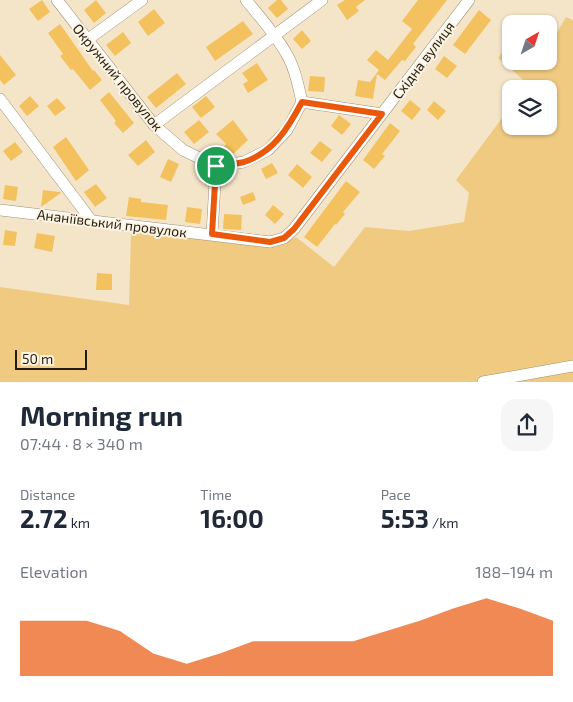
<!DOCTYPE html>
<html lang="en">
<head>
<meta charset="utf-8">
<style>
  :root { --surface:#fff; --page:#f6f6f7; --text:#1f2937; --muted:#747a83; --accent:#ea580c }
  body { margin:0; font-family:"Exo 2",sans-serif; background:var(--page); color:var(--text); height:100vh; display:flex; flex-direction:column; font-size:19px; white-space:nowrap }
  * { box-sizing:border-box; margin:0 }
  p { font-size:16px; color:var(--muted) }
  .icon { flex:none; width:28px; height:28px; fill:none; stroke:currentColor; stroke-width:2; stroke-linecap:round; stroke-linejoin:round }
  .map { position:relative; height:382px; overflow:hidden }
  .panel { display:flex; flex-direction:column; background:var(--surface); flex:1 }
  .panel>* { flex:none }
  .needle { width:32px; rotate:39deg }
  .fabs { position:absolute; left:502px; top:15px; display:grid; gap:10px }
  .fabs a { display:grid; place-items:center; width:55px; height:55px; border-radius:10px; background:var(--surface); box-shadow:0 1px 4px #0004; font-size:25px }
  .scale { position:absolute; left:15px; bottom:12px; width:72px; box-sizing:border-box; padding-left:5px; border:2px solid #231d13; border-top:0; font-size:14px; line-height:18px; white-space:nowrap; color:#231d13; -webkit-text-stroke:4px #fdf3e1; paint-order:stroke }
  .pin { position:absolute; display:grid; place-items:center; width:42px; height:42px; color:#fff; margin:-21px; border:2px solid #fff; border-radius:50%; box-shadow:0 1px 5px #0007 }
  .round { display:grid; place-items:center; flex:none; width:52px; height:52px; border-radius:15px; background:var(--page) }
  .summary { display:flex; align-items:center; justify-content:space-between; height:85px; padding:0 20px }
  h1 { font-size:28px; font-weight:700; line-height:38px }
  .metrics { display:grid; grid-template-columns:repeat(3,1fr); gap:8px; height:85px; padding:5px 20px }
  .metrics div { display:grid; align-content:center }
  .metrics b { font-size:25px; font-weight:700 }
  .metrics small { font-size:14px; font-weight:400 }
  .metrics p { font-size:14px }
  .chart { height:140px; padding:10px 20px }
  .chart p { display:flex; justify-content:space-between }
  .chart svg { width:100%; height:90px; margin-top:5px; fill:var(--accent); opacity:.7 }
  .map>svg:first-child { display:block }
  .green { fill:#f1ca82 }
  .building { fill:#f3c25e }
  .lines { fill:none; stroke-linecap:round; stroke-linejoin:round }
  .minor-casing { stroke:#9f9075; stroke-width:12 }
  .minor { stroke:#fff; stroke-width:11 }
  .route-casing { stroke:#fff; stroke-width:10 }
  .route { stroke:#ea580c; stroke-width:6 }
  .labels { text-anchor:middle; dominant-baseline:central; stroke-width:4; stroke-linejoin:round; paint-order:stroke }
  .street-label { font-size:14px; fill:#231d13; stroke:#fdf3e1 }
</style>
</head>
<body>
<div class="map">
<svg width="573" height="382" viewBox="0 0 573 382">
  <rect width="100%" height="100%" fill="#f5e5c8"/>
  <path class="green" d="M566 17 573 20V382H0V287L129 305 131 232 276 247 296 237 334 267 365 227 409 231 464 222 469 193 456 180 511 106V126H549V89H524L528 84 498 58 511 40V61H549V41L554 38Z"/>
  <path class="building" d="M42 0 50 12 38 21 29 9Z
    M96 0 106 13 94 23 84 10Z
    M277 0H281L288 9 277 18 268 8Z
    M345 0H365L356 7 359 11 347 20 337 5Z
    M418 0H447L413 44 416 47 405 61 402 60 385 80 377 74 373 99 355 96 358 80 370 82 379 70 367 60 376 50 388 60 412 29 402 21Z
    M154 9 165 23 148 36 138 22Z
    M479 10 491 20 465 54 453 45Z
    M243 21 253 34 215 61 206 47Z
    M60 24 93 71 94 70 102 80 90 90 73 69 71 70 60 56 63 54 48 33Z
    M302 30 311 41 302 49 293 39Z
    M123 32 131 43 115 56 106 45Z
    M0 55 16 75 4 85 0 80Z
    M444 56 457 66 447 78 435 69Z
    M257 63 268 80 248 93 243 84 248 81 242 73Z
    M177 73 186 84 156 108 147 97Z
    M310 76 325 77 324 92 308 91Z
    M109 92 134 123 123 133 114 123 116 121 100 100Z
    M30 96 39 106 27 116 19 106Z
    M206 96 215 107 201 118 192 107Z
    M57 98 66 108 55 116 47 106Z
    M410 100 421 109 412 120 401 111Z
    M434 101 446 111 438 120 427 110Z
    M339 115 351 124 342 135 331 126Z
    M199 120 209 132 194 144 184 132Z
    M233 120 248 140 231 156 223 148 226 144 216 134Z
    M390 123 400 131 382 154 385 156 374 169 363 160Z
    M66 137 89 170 76 181 53 147Z
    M146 140 155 152 138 166 128 155Z
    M320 141 332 150 322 162 310 153Z
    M15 142 23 152 11 161 3 151Z
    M168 159 179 164 171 182 160 177Z
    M272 163 278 173 266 179 261 169Z
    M297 164 312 177 303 188 288 175Z
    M346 181 360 192 343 212 345 214 336 225 335 224 317 247 304 237Z
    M96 184 107 198 95 207 84 192Z
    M5 185 18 187 16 201 3 199Z
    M43 190 60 192 61 193 41 207Z
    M253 192 256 200 243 205 240 197Z
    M129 197 141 199V202L168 205 166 220 126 216Z
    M273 205 284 214 275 224 265 215Z
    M187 207 202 209 200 224 185 222Z
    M224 214 242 215 241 230 223 229Z
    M5 230 17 232 15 246 3 245Z
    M37 233 55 236 52 252 34 248Z
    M97 273 112 274V290H96Z"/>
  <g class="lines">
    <defs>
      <path id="minor" d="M57 0 154 125 183 150 216 166 244 162 268 150 287 130 302 102C298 85 295 68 286 53 275 34 260 17 246 0
        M87 40 142 0
        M0 99 91 220
        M302 102 382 114
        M154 125 322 0
        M0 210 270 242 284 238 294 229 469 0
        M212 234 216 166
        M483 382 573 366"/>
    </defs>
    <use href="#minor" class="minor-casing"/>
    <use href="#minor" class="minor"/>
  </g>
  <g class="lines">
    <defs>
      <path id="route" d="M302 102 382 114 294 229 284 238 270 242 212 234 216 166C225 165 235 164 244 162 274 152 288 128 302 102Z"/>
    </defs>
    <use href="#route" class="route-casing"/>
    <use href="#route" class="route"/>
  </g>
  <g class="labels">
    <g class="street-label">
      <text transform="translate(423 60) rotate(-53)">Східна вулиця</text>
      <text transform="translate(118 77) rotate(51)">Окружний провулок</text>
      <text transform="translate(112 223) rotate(7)">Ананіївський провулок</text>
    </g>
  </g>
</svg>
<div class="fabs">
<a><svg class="needle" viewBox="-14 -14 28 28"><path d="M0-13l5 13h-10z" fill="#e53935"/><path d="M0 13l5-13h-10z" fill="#747a83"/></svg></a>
<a><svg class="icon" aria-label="layers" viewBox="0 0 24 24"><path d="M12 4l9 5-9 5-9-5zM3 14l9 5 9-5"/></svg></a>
</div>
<div class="scale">50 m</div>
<div class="pin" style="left:216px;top:166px;background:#1e9e55"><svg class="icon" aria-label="arrive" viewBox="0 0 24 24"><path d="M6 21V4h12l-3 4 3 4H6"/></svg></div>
</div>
<section class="panel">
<div class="summary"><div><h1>Morning run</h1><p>07:44 · 8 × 340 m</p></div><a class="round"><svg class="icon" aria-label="share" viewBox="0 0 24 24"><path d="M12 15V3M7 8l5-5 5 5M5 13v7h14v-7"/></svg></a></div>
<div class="metrics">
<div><p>Distance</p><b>2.72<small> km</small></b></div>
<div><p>Time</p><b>16:00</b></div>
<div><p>Pace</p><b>5:53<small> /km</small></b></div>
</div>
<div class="chart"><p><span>Elevation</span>188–194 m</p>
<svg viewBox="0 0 160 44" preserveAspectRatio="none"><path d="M0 44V17L10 17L20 17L30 22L40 33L50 38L60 33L70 27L80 27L90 27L100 27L110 22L120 17L130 11L140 6L150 11L160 17V44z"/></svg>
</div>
</section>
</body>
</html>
